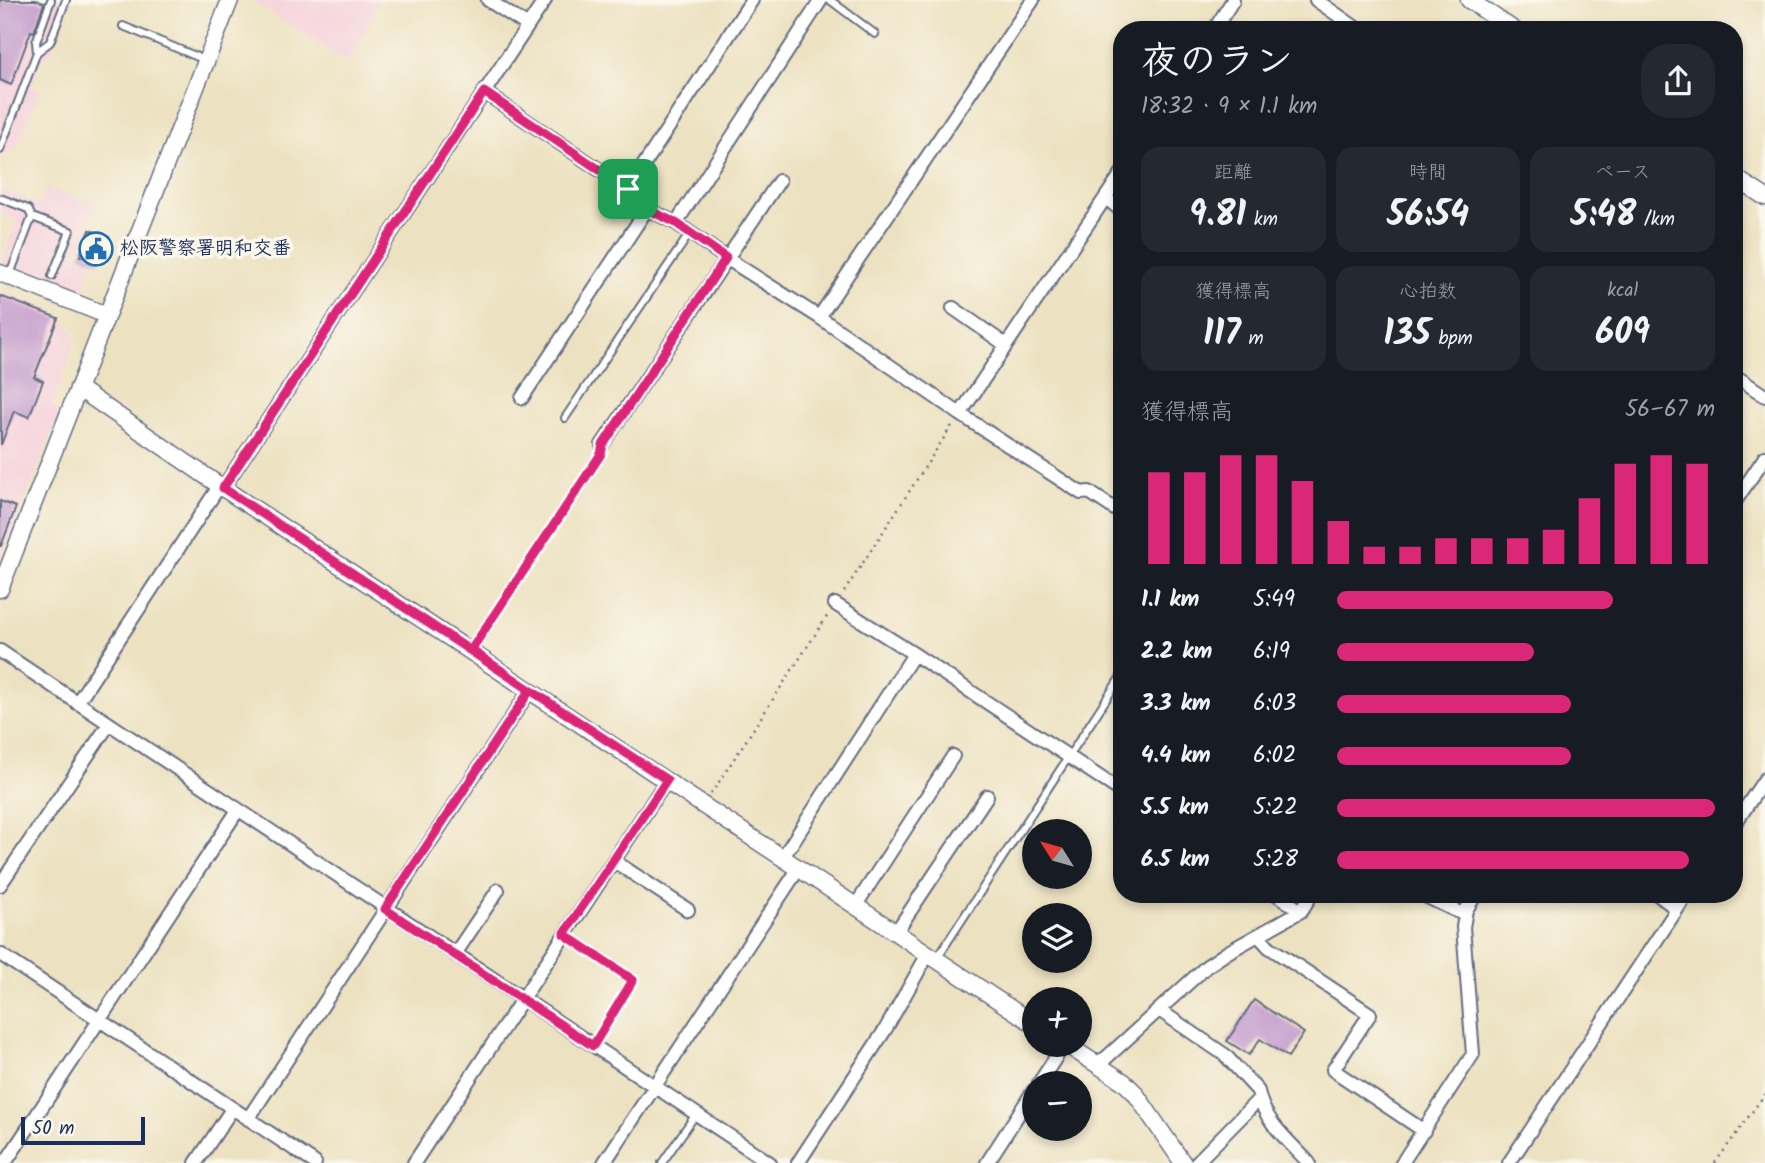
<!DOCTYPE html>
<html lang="ja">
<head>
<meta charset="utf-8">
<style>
  :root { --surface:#171b24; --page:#242831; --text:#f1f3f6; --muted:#9ea1a6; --accent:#db2777 }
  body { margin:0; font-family:Kalam,"Klee One",sans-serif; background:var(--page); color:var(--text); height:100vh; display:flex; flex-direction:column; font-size:26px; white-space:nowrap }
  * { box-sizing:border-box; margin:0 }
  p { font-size:23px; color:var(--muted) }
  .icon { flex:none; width:38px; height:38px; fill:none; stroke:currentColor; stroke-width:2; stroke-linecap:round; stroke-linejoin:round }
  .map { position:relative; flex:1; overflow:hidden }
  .side { position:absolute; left:1113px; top:21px; width:630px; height:882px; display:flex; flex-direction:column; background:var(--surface); border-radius:28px; box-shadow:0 4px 10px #0003 }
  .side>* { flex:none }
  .needle { width:46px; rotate:307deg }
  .fabs { position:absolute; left:1022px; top:819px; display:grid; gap:14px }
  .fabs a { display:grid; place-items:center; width:70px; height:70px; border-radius:50%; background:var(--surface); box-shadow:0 4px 10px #0003; font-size:35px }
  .scale { position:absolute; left:21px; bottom:18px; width:124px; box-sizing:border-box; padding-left:7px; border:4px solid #1b2f5e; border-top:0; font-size:19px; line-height:24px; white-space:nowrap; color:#1b2f5e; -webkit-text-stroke:5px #fbf7ec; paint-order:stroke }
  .pin { position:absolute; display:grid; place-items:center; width:60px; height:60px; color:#fff; margin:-30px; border-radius:14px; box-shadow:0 4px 10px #0006 }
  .round { display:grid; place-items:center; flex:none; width:74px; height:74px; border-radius:28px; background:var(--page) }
  .headline { display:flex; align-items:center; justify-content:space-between; height:119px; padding:0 28px }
  h1 { font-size:38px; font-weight:700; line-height:52px }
  .figures { display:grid; grid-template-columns:repeat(3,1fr); gap:10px; height:119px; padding:7px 28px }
  .figures div { display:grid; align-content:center; border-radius:18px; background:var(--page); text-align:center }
  .figures b { font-size:35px; font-weight:700 }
  .figures small { font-size:19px; font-weight:400 }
  .figures p { font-size:19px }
  .chart { height:196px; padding:14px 28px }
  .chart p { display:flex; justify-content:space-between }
  .chart svg { width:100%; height:126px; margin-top:7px; stroke:var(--accent); stroke-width:6 }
  ul { padding:0 28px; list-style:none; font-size:23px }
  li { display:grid; grid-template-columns:112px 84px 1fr; align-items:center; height:52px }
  li i { height:18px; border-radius:9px; background:var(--accent) }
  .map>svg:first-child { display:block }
  .built { fill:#f5cfda }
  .building { fill:#c095ca }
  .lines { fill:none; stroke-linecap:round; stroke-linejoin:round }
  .service-casing { stroke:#646d80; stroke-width:10 }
  .minor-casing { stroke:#646d80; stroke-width:16 }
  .tertiary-casing { stroke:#646d80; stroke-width:19 }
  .path { stroke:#646d80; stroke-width:2.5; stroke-dasharray:2 5; stroke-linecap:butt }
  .service { stroke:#fff; stroke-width:6 }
  .minor { stroke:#fff; stroke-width:12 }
  .tertiary { stroke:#fff; stroke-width:16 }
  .route-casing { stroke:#fff; stroke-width:14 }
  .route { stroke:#db2777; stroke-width:9 }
  .labels { text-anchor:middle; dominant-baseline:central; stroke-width:7; stroke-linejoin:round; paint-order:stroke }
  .poi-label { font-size:19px; font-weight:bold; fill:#1b2f5e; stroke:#fbf7ec; text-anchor:start }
</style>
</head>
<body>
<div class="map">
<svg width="1765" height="1163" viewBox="0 0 1765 1163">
  <rect width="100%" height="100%" fill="#fbf7ec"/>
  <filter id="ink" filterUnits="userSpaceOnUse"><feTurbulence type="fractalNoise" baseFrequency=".0143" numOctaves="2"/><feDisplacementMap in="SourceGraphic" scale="14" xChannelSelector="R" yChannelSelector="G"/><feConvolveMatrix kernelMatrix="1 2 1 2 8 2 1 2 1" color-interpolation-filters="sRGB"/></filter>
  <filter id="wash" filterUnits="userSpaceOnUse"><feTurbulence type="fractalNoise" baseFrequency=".00686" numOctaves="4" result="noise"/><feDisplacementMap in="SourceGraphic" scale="28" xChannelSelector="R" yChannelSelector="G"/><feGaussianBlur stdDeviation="1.57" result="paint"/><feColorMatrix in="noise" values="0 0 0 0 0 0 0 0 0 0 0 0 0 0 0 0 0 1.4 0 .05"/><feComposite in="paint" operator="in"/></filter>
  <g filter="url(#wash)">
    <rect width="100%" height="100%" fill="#ece1c0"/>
    <path class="built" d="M0 0H72L51 52 40 63 30 87 40 91 14 153 6 150 0 165Z
      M251 0H380L349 62Z
      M47 187 96 205 76 256 93 263 80 295 1 265 17 220 0 213V189L40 204Z
      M0 292 54 312 63 319 70 329 75 342 52 406 60 412 0 561Z"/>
    <g id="blocks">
      <path class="building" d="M0 0H36L44 3 34 32 31 31 11 85 0 80Z
        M90 230 109 237 99 262 80 256Z
        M0 296 58 318 34 377 43 381 29 417 14 411 1 445Z
        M0 501 16 507 1 546H0Z
        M1254 1000 1304 1033 1288 1057 1260 1039 1249 1055 1227 1041Z"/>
    </g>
  </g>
  <g filter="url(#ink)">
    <use href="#blocks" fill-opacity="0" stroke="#646d80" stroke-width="2"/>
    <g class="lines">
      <defs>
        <path id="service" d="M830 0 875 34
          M123 26 205 60
          M37 52 36 42 51 0
          M0 150 37 52 50 42 66 0
          M0 198 28 209 32 217 9 277
          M32 217 70 231 52 276
          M565 418 690 233
          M564 934 633 980 593 1046
          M937 958 1122 675
          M662 1163 696 1114"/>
        <path id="minor" d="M488 0 528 26
          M1316 0 1359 30
          M1214 30 1233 0
          M484 92 628 189 647 209 676 223 726 258 819 317 960 414 1081 493 1089 492 1122 514
          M628 189 752 0
          M1106 198 1122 211
          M676 223 821 0
          M953 308 1006 345
          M819 317 1033 0
          M1734 375 1765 396
          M522 398 647 209
          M960 414 1122 173
          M602 445 779 181
          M223 488 545 0
          M1734 503 1765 457
          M835 604 914 654 1122 792
          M0 651 770 1163
          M77 703 220 485
          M1734 825 1765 779
          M783 857 914 654
          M614 861 688 910
          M0 885 109 724
          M1276 894 1301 911
          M1421 894 1465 915
          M1657 894 1677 909
          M856 905 953 756
          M896 932 987 796
          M1258 935 1269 947 1370 1014 1333 1070 1424 1131
          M0 954 315 1163
          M455 954 498 890
          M1159 1010 1225 1055 1258 1091C1263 1121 1290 1142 1309 1163
          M1095 1063 1106 1058 1207 966 1228 952 1301 911 1312 894
          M1039 1083 1064 1045
          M248 1119 530 690
          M5 1163 238 810
          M196 1163 232 1109
          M414 1163 667 780
          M604 1163 799 868
          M798 1163 885 1030 928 954
          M987 1163 1034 1090
          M1196 1163 1259 1099
          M1402 1163 1473 1054 1463 927 1466 910 1476 894
          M1509 1163 1687 894"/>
        <path id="tertiary" d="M1469 0 1514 30
          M1734 177 1765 197
          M0 273 106 315
          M78 388 223 488 1034 1024
          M0 589 230 0
          M1067 1045 1124 1082 1135 1093 1183 1163"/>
      </defs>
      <use href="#service" class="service-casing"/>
      <use href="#minor" class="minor-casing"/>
      <use href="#tertiary" class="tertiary-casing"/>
      <path class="path" d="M844 592 953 424
        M479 639 599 458
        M711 794 828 615
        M1715 1163 1765 1094"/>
      <use href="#service" class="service"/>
      <use href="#minor" class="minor"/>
      <use href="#tertiary" class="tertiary"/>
    </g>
  </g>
  <g class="lines" filter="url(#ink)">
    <defs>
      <path id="route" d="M628 189 647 209 676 223 726 258 603 445 601 454 471 650 530 690 385 909 593 1046 633 980 564 934 667 780 223 488 484 92 628 189"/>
    </defs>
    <use href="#route" class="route-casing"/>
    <use href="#route" class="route"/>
  </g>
  <defs>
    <symbol id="civic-ring" viewBox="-11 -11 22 22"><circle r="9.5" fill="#fbf7ec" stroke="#1f6fb2" stroke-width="1.5"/><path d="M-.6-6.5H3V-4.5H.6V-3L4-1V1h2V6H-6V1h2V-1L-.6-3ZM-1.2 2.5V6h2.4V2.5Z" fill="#1f6fb2"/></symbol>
  </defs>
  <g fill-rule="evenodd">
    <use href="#civic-ring" x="77" y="230" width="38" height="38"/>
  </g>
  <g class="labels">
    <g class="poi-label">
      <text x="120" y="249">松阪警察署明和交番</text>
    </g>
  </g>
</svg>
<div class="fabs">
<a><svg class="needle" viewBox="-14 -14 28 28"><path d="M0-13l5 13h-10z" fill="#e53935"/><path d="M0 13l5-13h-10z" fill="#9ea1a6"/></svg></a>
<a><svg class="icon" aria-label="layers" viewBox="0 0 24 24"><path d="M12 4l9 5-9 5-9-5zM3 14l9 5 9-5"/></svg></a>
<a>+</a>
<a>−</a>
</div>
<div class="scale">50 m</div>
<div class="pin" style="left:628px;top:189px;background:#1e9e55"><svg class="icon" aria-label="arrive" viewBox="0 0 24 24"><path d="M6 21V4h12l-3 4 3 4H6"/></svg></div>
<section class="side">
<div class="headline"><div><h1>夜のラン</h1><p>18:32 · 9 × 1.1 km</p></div><a class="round"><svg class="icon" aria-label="share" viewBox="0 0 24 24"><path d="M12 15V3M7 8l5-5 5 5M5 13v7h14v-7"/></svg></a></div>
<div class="figures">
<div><p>距離</p><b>9.81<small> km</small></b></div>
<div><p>時間</p><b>56:54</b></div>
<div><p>ペース</p><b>5:48<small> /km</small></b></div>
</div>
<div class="figures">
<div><p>獲得標高</p><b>117<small> m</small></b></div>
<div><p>心拍数</p><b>135<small> bpm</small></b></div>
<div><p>kcal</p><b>609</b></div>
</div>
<div class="chart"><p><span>獲得標高</span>56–67 m</p>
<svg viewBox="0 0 160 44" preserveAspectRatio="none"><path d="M5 44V12M15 44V12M25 44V6M35 44V6M45 44V15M55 44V29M65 44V38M75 44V38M85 44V35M95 44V35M105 44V35M115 44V32M125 44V21M135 44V9M145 44V6M155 44V9"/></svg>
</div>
<ul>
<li><b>1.1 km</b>5:49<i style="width:73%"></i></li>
<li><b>2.2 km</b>6:19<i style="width:52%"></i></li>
<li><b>3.3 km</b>6:03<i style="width:62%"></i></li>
<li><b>4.4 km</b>6:02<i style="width:62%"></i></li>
<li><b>5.5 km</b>5:22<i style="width:100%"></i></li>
<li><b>6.5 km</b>5:28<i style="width:93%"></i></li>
</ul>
</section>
</div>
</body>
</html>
